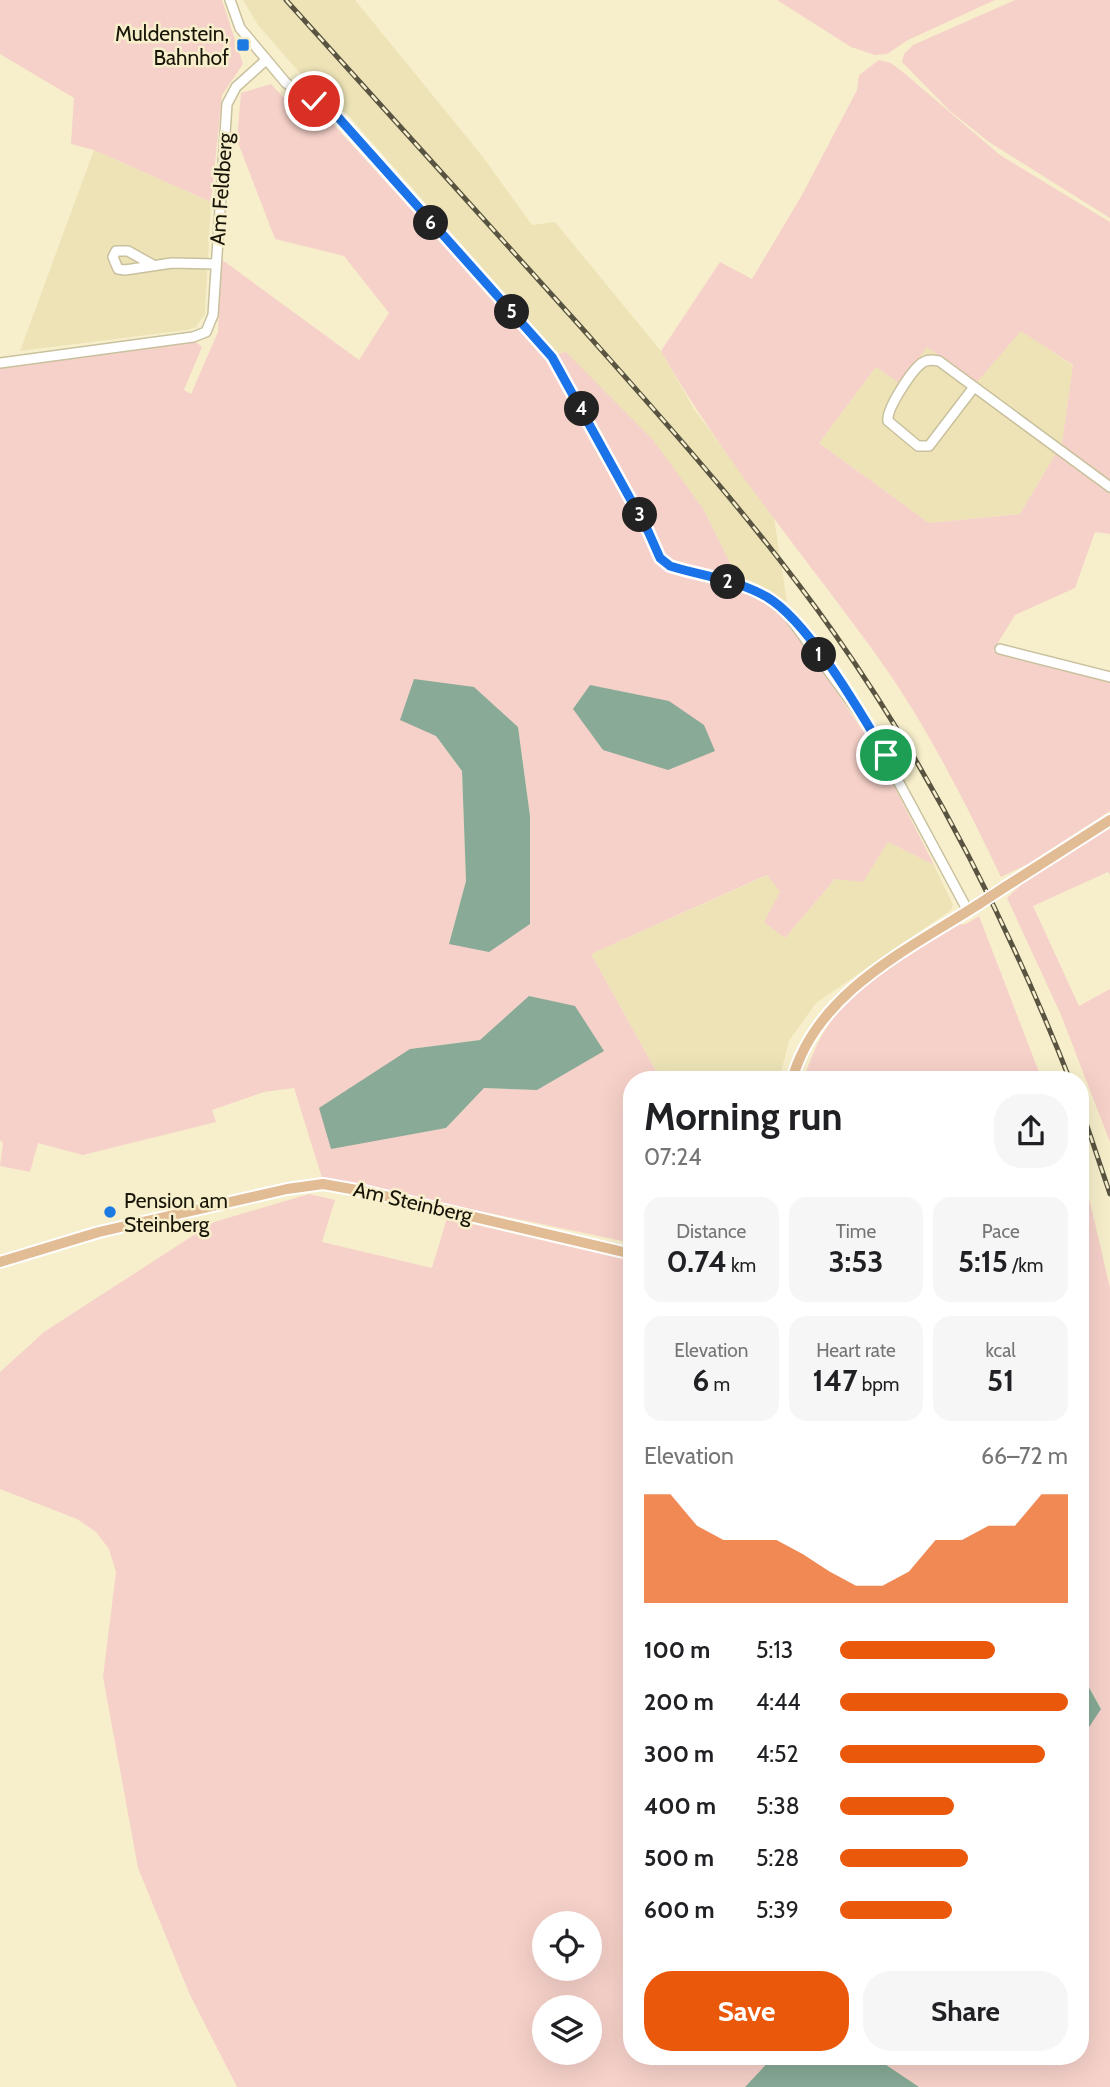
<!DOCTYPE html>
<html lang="en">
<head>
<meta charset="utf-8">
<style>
  :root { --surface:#fff; --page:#f6f6f6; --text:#202124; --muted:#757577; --accent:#ea580c }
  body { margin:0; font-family:Cabin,sans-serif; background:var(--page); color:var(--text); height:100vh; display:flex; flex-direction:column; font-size:26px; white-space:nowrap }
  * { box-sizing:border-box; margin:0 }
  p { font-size:23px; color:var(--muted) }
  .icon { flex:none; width:38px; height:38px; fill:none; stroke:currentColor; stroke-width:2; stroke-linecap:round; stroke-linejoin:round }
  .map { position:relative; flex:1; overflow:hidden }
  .drawer { position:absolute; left:623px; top:1071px; width:466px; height:994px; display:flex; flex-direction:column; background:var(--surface); border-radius:28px; box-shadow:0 7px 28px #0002 }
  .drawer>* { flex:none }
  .tools { position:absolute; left:532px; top:1911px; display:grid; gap:14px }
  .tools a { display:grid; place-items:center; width:70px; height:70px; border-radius:50%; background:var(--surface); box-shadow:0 7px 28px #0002; font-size:35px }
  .pin { position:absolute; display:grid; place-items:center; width:60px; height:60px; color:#fff; margin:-30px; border:4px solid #fff; border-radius:50%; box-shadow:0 2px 7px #0007 }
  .km { position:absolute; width:35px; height:35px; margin:-18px; border-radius:50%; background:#222; color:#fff; font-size:19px; line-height:35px; text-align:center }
  .round { display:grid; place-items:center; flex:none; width:74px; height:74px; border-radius:28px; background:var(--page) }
  .head { display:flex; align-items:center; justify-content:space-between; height:119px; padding:0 21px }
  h1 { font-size:38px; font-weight:800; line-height:52px }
  .metrics { display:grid; grid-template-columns:repeat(3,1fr); gap:10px; height:119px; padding:7px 21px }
  .metrics div { display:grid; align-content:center; border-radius:18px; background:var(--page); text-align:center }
  .metrics b { font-size:30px; font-weight:800 }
  .metrics small { font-size:19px; font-weight:400 }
  .metrics p { font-size:19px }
  .chart { height:196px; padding:14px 21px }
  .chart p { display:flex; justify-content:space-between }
  .chart svg { width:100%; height:126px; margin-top:7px; fill:var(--accent); opacity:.7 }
  .button { display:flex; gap:14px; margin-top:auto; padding:14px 21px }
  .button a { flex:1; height:80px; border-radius:28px; background:var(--accent); color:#fff; font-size:28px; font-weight:800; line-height:80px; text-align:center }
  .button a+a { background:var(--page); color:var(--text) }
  ul { padding:0 21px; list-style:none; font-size:23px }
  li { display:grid; grid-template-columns:112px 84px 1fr; align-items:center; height:52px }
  li i { height:18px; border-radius:9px; background:var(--accent) }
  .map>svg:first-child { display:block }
  .built { fill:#ede3b7 }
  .green { fill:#f6d1c9; fill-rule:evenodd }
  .water { fill:#88aa97 }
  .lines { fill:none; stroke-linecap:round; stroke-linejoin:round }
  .stream { stroke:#88aa97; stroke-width:2.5 }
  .minor-casing { stroke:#c9c19e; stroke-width:12 }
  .major-casing { stroke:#fff; stroke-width:14 }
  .minor { stroke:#fff; stroke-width:9 }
  .major { stroke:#e2bc94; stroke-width:10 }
  .rail-casing { stroke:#595441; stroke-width:5 }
  .rail { stroke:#f7efcb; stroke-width:2.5; stroke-dasharray:8; stroke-linecap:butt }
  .major-bridge-casing { stroke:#fff; stroke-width:14; stroke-linecap:butt }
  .major-bridge { stroke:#e2bc94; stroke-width:10 }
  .route-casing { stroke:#fff; stroke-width:14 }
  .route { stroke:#1a73e8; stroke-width:9 }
  .poi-dot { fill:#1e7ae3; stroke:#f7efcb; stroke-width:2.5 }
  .labels { text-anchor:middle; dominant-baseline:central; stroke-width:5; stroke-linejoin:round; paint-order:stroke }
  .poi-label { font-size:21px; fill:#191609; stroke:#f7efcb; text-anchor:end }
  .street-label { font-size:21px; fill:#191609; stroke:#f7efcb }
</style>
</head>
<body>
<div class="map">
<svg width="1110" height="2087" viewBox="0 0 1110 2087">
  <rect width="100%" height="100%" fill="#f7efcb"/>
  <path class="built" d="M243 0H355L483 157 532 225 555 222 661 351 694 409 774 518 787 602 738 580 704 510 566 352 557 353 348 115 299 72 258 25Z
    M94 150 211 202 205 314 196 327 187 330 20 351Z
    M1021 330 1073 366 1062 443 1020 514 929 523 819 443 876 367 927 347Z
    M888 842 934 865 953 905 951 910 816 1003 789 1041 779 1080H661L591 954 768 875 780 892 785 938 835 879 863 881Z"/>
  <path class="green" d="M0 0H222L243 64 222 95 211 202 94 150 71 144 74 98 0 54Z
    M777 0H995L908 40 887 54 875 55 851 47Z
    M1015 0H1110V218L989 142 950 111 902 62 904 54 913 45Z
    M879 60 891 63 904 73 1000 155 1110 222V534L1095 532 1075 588 1015 615 993 651 1110 683V811L1028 864 1001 877C966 804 929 730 882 663 808 559 724 462 661 351L720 262 752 279 802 195 857 90 859 75ZM1021 331 1073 365 1062 443 1020 514 929 523 819 443 876 367 899 383 927 347 977 382Z
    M271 84 297 112 332 123 546 356 566 352 653 440 704 510 743 590 769 604 789 622 876 750 934 865 888 842 863 882 835 879 785 938 764 922 780 892 767 875 591 954 661 1080H632V1243L322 1178 294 1088 264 1092 212 1110 216 1122 83 1155 38 1143 30 1172 0 1166 3 1143 0 1140V367L196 342 202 347 184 390 191 394 218 332 221 259 359 360 389 313 344 256 275 239 237 140 241 93ZM518 727 530 816V924L449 944 466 881 462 771 436 736ZM480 1040 537 1090 484 1088 446 1128 417 1132 410 1049Z
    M1110 825V875L1108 872 1033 906 1079 1006 1110 989V1142L1061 1015 1007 898 1028 878Z
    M979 916 1042 1080H805C805 1071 810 1062 813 1054 838 990 902 960 957 925L966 924Z
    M1080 1176 1090 1202 1110 1288V2087H919L873 2056H1080V1741L1101 1708 1080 1671 1089 1636 1080 1632Z
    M309 1194 335 1200 322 1242 432 1268 447 1218 632 1261V2056H774L745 2087H237L190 1995 138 1868 103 1677 116 1572 109 1549 96 1532 77 1519 0 1489V1372L44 1332 214 1222ZM544 1923H590V1969H544ZM544 2007H590V2053H544Z"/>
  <path class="water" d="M414 679 474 687 518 727 530 816V924L489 952 449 944 466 881 462 771 436 736 400 720Z
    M590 685 669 701 704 725 715 751 668 770 603 750 573 709Z
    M529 996 575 1006 604 1051 537 1090 484 1088 446 1128 331 1149 319 1108 410 1049 480 1040Z
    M1080 1671 1101 1709 1080 1741Z
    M774 2056H873L919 2087H745Z"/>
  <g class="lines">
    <path class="stream" d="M1080 1791H1084"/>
    <defs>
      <path id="minor" d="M230 0 240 28 286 83 337 116 552 357 648 531 660 558 670 566 746 588 768 598 788 615 868 725 968 911
        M153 265 128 251H116L113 257 118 269 125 270 172 263 216 264
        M0 363 193 337 206 332 213 315 227 104 236 87 266 60
        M974 387 929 446H918L888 421C886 409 912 370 922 363 927 359 933 360 939 361L1110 487
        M1000 649 1110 677"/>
      <path id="major" d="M1005 887 1110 820
        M792 1080C816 992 909 949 979 904
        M0 1262 99 1232 287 1189 323 1184 368 1192 632 1254"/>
    </defs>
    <use href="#minor" class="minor-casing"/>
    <use href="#major" class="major-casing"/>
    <use href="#minor" class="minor"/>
    <use href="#major" class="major"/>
    <defs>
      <path id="rail" d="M286 0C384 109 482 217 580 326 668 425 757 524 834 633 931 771 1008 923 1070 1080
        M1080 1105 1110 1194"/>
    </defs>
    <use href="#rail" class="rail-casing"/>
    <use href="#rail" class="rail"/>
    <defs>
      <path id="major-bridge" d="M979 904 1005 887"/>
    </defs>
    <use href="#major-bridge" class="major-bridge-casing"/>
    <use href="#major-bridge" class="major-bridge"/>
  </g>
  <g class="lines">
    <defs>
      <path id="route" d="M314 101 337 116 552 357 648 531 660 558 670 566C702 576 738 580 767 597 809 622 860 712 886 755"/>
    </defs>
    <use href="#route" class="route-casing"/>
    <use href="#route" class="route"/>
  </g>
  <g class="poi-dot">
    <rect x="236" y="38" width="14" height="14" rx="3.5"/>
    <circle cx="110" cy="1212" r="7"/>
  </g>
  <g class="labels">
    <g class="poi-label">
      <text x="229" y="33">Muldenstein,<tspan x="229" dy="24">Bahnhof</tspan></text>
      <text x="124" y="1200" text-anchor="start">Pension am<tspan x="124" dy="24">Steinberg</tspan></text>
    </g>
    <g class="street-label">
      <text transform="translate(221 189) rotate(-86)">Am Feldberg</text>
      <text transform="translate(413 1202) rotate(13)">Am Steinberg</text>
    </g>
  </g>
</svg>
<div class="tools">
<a><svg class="icon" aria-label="locate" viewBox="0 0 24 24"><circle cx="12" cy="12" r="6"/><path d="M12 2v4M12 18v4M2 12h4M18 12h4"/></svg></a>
<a><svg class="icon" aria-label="layers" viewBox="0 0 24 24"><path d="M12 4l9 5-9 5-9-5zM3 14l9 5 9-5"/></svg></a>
</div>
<div class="pin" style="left:886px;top:755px;background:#1e9e55"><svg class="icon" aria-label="arrive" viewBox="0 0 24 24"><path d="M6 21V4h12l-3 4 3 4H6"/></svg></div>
<div class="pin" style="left:314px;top:101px;background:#d93025"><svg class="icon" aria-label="check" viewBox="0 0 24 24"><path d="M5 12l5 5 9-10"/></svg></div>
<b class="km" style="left:819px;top:655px">1</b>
<b class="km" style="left:728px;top:582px">2</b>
<b class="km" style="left:640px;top:515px">3</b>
<b class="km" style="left:582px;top:409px">4</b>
<b class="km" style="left:512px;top:312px">5</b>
<b class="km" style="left:431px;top:223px">6</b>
<section class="drawer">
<div class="head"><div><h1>Morning run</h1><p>07:24</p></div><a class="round"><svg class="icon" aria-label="share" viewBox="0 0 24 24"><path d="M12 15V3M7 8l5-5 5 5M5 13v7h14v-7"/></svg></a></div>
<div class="metrics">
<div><p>Distance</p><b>0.74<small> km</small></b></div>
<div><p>Time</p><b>3:53</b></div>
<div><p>Pace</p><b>5:15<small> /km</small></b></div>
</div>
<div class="metrics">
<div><p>Elevation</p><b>6<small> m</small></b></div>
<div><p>Heart rate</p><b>147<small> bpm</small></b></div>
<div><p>kcal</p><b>51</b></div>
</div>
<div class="chart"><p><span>Elevation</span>66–72 m</p>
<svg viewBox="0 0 160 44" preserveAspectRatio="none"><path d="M0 44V6L10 6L20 17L30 22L40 22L50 22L60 27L70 33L80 38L90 38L100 33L110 22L120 22L130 17L140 17L150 6L160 6V44z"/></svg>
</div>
<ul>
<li><b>100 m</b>5:13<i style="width:68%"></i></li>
<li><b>200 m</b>4:44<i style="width:100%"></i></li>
<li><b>300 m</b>4:52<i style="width:90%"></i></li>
<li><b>400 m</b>5:38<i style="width:50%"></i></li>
<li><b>500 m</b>5:28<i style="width:56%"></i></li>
<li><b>600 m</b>5:39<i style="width:49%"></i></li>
</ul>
<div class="button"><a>Save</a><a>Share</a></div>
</section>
</div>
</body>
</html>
